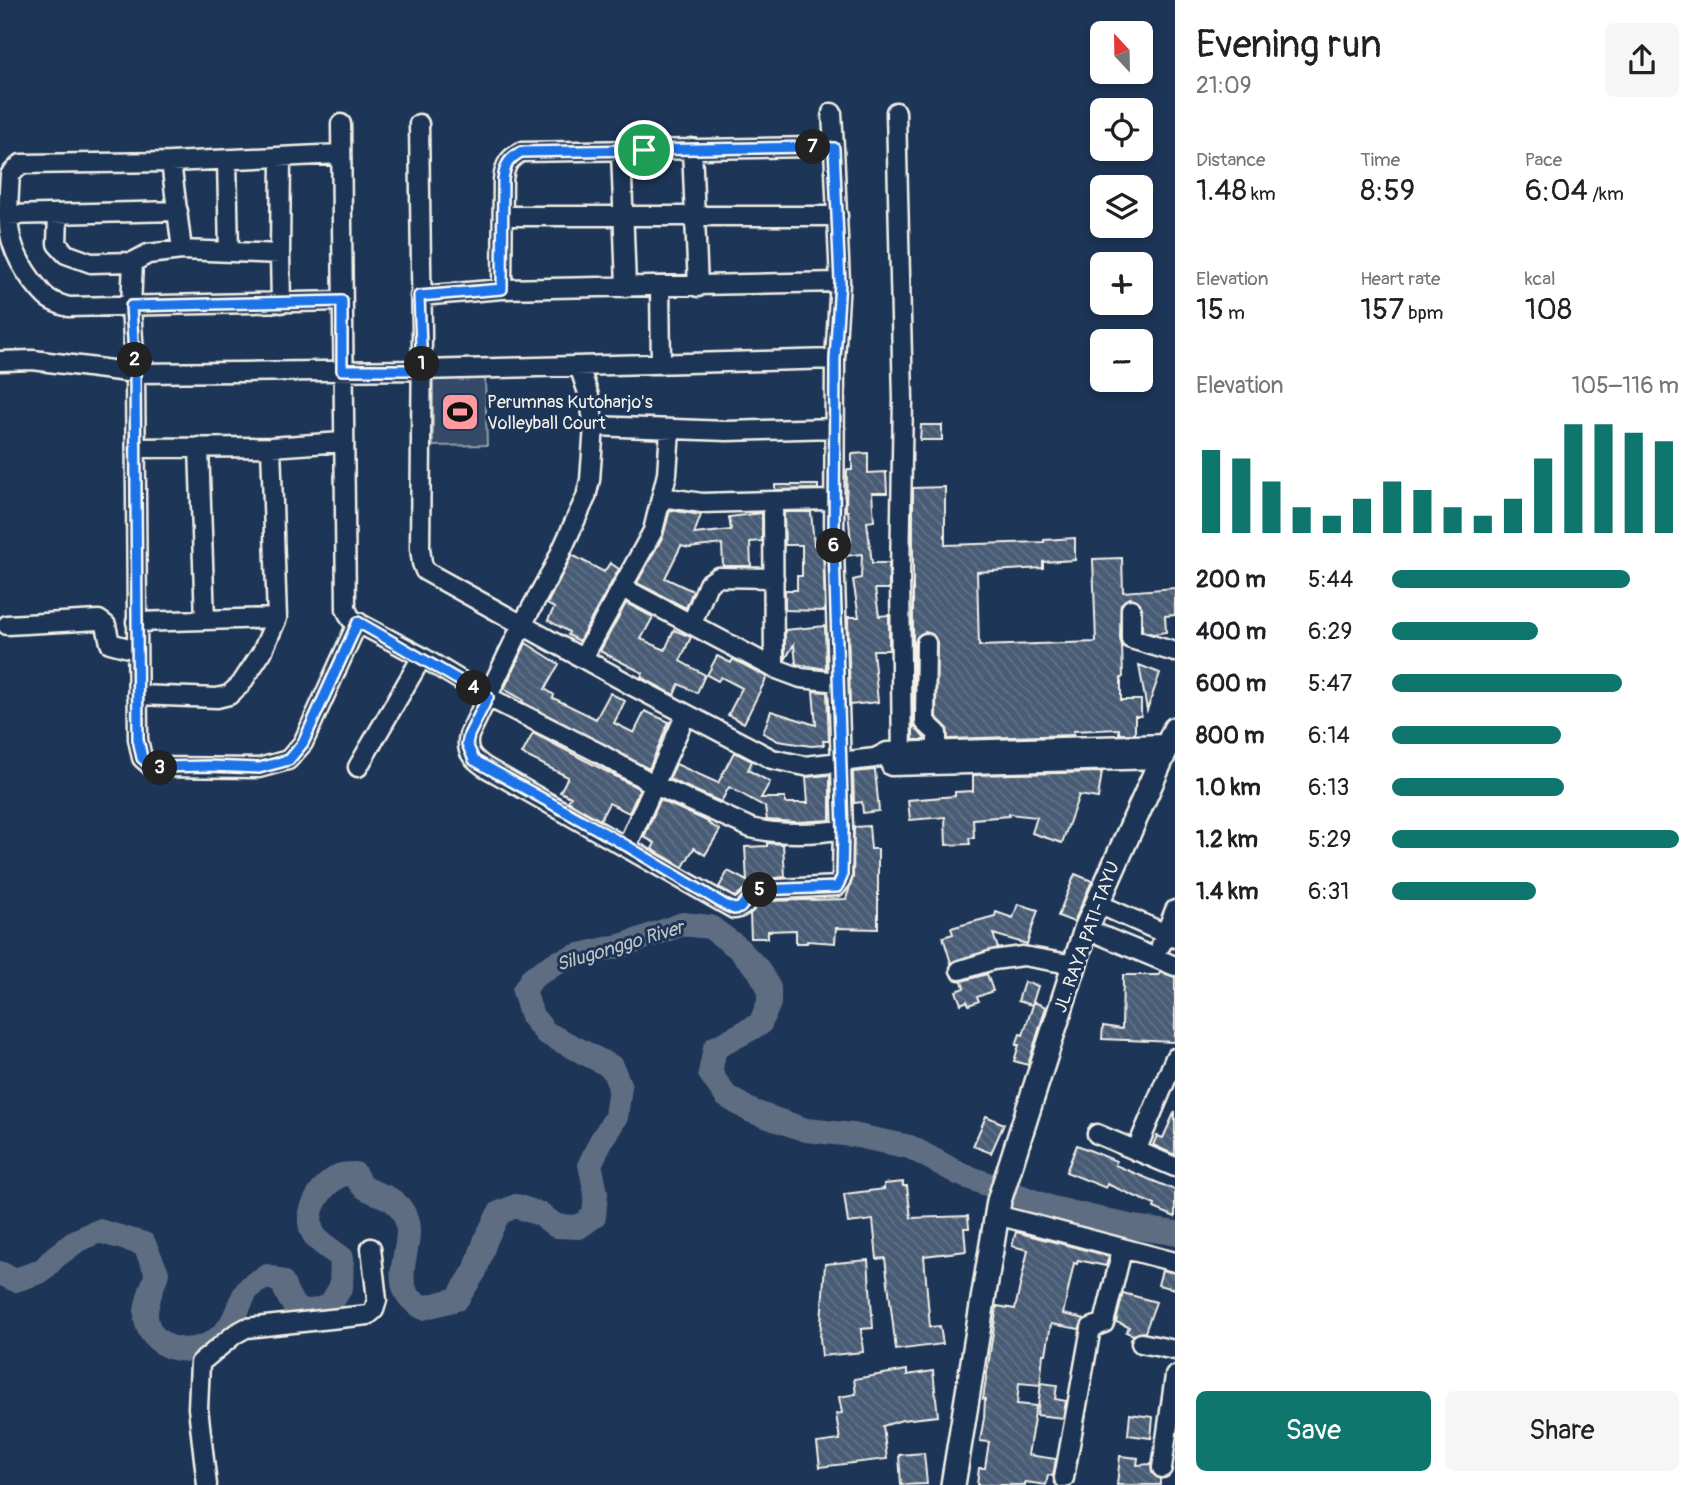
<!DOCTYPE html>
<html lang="en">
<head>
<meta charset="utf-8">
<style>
  :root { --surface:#fff; --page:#f6f6f6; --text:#202124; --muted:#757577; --accent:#0f766e }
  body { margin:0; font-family:Pangolin,sans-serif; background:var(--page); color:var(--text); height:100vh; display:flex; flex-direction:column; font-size:26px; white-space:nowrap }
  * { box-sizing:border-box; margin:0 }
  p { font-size:23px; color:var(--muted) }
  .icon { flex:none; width:38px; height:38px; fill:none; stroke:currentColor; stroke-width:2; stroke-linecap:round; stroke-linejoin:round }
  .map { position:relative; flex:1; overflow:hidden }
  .panel { display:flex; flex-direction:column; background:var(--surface); width:525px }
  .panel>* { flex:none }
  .needle { width:46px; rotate:338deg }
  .buttons { position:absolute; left:1090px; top:21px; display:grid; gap:14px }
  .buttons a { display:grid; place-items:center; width:63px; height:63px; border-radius:10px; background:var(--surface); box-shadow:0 4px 10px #0003; font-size:35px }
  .pin { position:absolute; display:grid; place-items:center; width:60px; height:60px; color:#fff; margin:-30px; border:4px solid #fff; border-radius:50%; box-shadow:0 2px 7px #0007 }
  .km { position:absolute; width:35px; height:35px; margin:-18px; border-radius:50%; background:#222; color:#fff; font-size:19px; line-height:35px; text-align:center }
  .round { display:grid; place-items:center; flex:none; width:74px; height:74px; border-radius:10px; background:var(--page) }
  .headline { display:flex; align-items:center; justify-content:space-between; height:119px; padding:0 21px }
  h1 { font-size:38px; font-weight:600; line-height:52px }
  .figures { display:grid; grid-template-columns:repeat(3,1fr); gap:10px; height:119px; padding:7px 21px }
  .figures div { display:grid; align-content:center }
  .figures b { font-size:30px; font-weight:600 }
  .figures small { font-size:19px; font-weight:400 }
  .figures p { font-size:19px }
  .chart { height:196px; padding:14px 21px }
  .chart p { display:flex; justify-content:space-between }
  .chart svg { width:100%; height:126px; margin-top:7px; stroke:var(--accent); stroke-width:6 }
  .primary-button { display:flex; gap:14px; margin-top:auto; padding:14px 21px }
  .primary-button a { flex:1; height:80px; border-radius:10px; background:var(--accent); color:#fff; font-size:28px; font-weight:600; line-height:80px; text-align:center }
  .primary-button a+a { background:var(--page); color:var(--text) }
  ul { padding:0 21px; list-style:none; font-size:23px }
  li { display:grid; grid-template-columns:112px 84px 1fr; align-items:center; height:52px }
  li i { height:18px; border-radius:9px; background:var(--accent) }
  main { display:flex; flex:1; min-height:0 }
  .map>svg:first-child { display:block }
  .garden { fill:#354a67; stroke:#949ea8; stroke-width:2 }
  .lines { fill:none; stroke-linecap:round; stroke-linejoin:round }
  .river { stroke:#5e6d82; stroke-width:24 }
  .building { fill:url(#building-back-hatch); stroke:#f4f1e8; stroke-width:2 }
  .minor-casing { stroke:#f4f1e8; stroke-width:23 }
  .major-casing { stroke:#f4f1e8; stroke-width:28 }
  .minor { stroke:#1d3557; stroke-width:18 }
  .major { stroke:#1d3557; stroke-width:23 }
  .route-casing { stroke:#fff; stroke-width:14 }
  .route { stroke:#1a73e8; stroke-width:9 }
  .labels { text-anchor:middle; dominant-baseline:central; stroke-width:6; stroke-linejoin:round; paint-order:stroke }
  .poi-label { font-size:18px; fill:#f4f1e8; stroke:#1d3557; text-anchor:start }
  .street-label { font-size:18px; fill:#f4f1e8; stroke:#1d3557 }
  .water-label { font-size:19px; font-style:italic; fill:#c0c3c4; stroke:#1d3557 }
</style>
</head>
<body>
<main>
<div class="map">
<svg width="1175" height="1485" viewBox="0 0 1175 1485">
  <defs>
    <pattern id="building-back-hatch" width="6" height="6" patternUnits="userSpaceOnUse" patternTransform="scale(1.75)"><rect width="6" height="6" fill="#485b74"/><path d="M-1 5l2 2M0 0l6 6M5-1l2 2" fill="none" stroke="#637388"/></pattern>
  </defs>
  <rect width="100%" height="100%" fill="#1d3557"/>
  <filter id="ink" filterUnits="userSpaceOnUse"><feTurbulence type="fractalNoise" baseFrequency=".0143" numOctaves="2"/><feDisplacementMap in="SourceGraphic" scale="14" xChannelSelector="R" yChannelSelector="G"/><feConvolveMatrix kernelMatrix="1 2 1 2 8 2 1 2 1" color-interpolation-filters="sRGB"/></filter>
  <g filter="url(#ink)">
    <path class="garden" d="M485 377 487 445 433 446V378Z"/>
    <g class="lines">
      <path class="river" d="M0 1273 15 1280 42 1271 55 1257 78 1240 99 1231 144 1244 157 1273C150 1296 136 1320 157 1339 178 1358 213 1350 229 1327 237 1316 240 1298 249 1288 253 1283 262 1280 267 1276L282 1282C294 1311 299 1318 330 1305L341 1287 342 1258C334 1251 317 1242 313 1233 303 1213 321 1186 339 1176 343 1174 349 1174 355 1174 357 1178 360 1185 364 1187 377 1196 395 1195 404 1214 417 1239 393 1269 407 1294 410 1300 418 1304 423 1308L457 1299 475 1271 486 1239 499 1213 516 1206 540 1214 556 1226 579 1227 594 1216 596 1193 590 1164 601 1141 616 1117 620 1087 612 1067 546 1033 532 1016 524 991 533 977 556 963 576 956 624 945 683 924 710 927 737 947 758 969 769 988V1003L760 1024 715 1048 710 1073 726 1096 751 1111 806 1130 853 1135 910 1147 960 1174 1052 1208 1133 1227 1175 1233"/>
    </g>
    <path class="building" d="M921 425H942V440H920Z
      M868 453V473L886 472 887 493H872L874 521 867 522 872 563H889V589H875L879 616 889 615V650H873L878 702 850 705 848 617H859L853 580 861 578 862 554 846 556 845 543 851 542 848 511H846L847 470H852V454Z
      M775 485H818V489L775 490Z
      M945 487V545L1044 542V540L1075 538V560L1043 562V568L977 572 979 646 1096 642 1093 559 1122 558 1123 592 1175 588V615L1165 616 1166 632 1153 634 1142 631V608L1137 600 1130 598 1121 604 1120 639 1122 646 1123 677 1121 678V700H1141V716H1135V734H1119V729L1073 731 1074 735 948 739 947 728 936 717 937 642 932 634 925 632 917 637 915 643 914 722 915 727 926 740H913V488Z
      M670 510 701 515 694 534 731 530 729 517 762 513V541L750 542 751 566H723L722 544 689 548 681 546 665 578 693 591 686 608 637 583 663 536Z
      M784 512H811L814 545H823L825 611 785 610V590H797V576H802V545H785Z
      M572 555 604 572 610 563 619 569 579 641 568 635 569 632 548 620 554 608 547 604Z
      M626 603 653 617 641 639 665 650 674 630 691 637 680 661 705 675 697 693 679 684 674 695 641 677 643 673 600 651Z
      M825 626 826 669 796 664 794 644 785 660V630Z
      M526 643 559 664 545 689 554 695 553 698 596 719 610 693 625 701 614 723 634 733 645 711 669 722 649 769 522 702 523 700 504 689Z
      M717 656 731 663 733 659 767 677 744 723 728 715 742 688 721 677 718 681 707 675Z
      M1139 665 1160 673 1147 710Z
      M813 691 827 692 829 741H823L824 745 811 746 778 741 763 733 771 711 816 725Z
      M533 733 640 789 629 813 609 803 600 820 568 801 571 797 560 792 568 777 522 754Z
      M734 752 752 761 748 770 770 782 761 798H785V803H808L806 777 830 775V820L797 822 767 820 765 807 729 787 721 802 669 779 676 764 718 783Z
      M875 770 879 811 863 813 862 802 854 803 853 772Z
      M1102 772 1098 798 1079 795 1062 843 1032 833 1037 817 1009 814V816L973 819 974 838H969L970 844 946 845 945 817 910 820 908 800 955 796V792L973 791V775Z
      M660 800 709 822 708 823 720 830 705 855 694 848 683 867 652 849 655 843 644 837Z
      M869 826 871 849H878V929L836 928 835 943 807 941V943H796V930L768 931V938H751L750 914 763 901 846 899 853 877 854 827Z
      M767 843 783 844 785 877 755 880 735 897 719 887 728 871 747 881 745 847 767 846Z
      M1075 874 1092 881 1074 922 1058 916Z
      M1018 904 1038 910 1027 944 993 934 998 948 951 963 943 937 953 934 951 928 995 916 996 912 1013 918Z
      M1160 972 1175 977V1042L1102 1039 1103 1026 1122 1029 1123 975H1159Z
      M987 974 993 991 977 997 979 1001 969 1005 967 1001 961 1004 956 991 964 988 962 981Z
      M1024 982 1038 986 1032 1005 1018 1001Z
      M1034 1002 1046 1007 1028 1065 1014 1061 1019 1045H1016L1020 1034 1023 1035Z
      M1175 1111V1155L1153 1145 1157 1136 1163 1138Z
      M986 1116 1004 1124 991 1153 973 1146Z
      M1077 1145 1116 1161 1115 1165 1175 1190V1217L1154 1208 1155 1205 1107 1184 1106 1188 1066 1172Z
      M903 1182V1186H907L911 1218 968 1216 969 1228H964L966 1251 924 1256 930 1327 940 1326 943 1344 896 1350 885 1258 877 1259 873 1220 848 1223 844 1194 884 1189V1184Z
      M1016 1232 1109 1256 1106 1266 1078 1260 1077 1264 1074 1263 1063 1314 1085 1319 1079 1329 1051 1324 1046 1354H1043L1040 1385 1019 1383 1017 1404 1036 1406 1028 1455 1056 1459 1053 1476 1048 1475 1046 1485 1025 1482V1485H977L979 1468H985L989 1442 980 1441 984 1418 985 1399H983L997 1306 1015 1309 1028 1250 1012 1246Z
      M868 1260 873 1328 861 1329 863 1352 822 1356 820 1338 825 1264Z
      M1162 1270 1175 1273V1289L1158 1285Z
      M1123 1293 1156 1302 1145 1332 1133 1335 1126 1332 1129 1327 1116 1322Z
      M907 1370V1375L933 1371 938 1416 902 1420 883 1426 887 1459 820 1467 817 1443 840 1440 836 1414 842 1413 839 1397 856 1394 854 1379Z
      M1041 1383 1057 1385 1055 1399 1066 1401 1063 1418 1037 1415Z
      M1130 1414 1153 1417 1151 1438 1128 1435Z
      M924 1453 927 1484 901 1485 899 1455Z
      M1120 1456 1138 1458 1137 1465 1151 1464 1152 1473 1160 1479V1485H1117Z"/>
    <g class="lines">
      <defs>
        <path id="minor" d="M896 112 903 399 900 574 902 765
          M832 113 834 148
          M341 124 346 609 351 619 422 657 488 697 599 753 655 785 751 828C777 835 818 834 843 829
          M419 124 422 334 420 548 422 563 425 571 629 684 772 759 805 766 875 758 887 752 1168 744
          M692 148 698 287
          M621 150 626 287
          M341 154 171 162 21 164 10 175C7 218 4 242 31 279 44 296 48 302 69 307L342 301
          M227 160 229 252
          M171 162 182 250
          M58 214 57 244 66 254 91 263 133 262 148 254 182 250 280 254 281 303
          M7 215 178 211
          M503 216H838
          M280 254 281 157
          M133 262 131 306 135 373 138 739 142 758 150 765 159 767 259 768 288 760 303 743 358 622
          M660 287 661 364
          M502 289 503 180C505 165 508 159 521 152L814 147 834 148 840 282 835 359 834 550 843 829 842 877 837 886 760 890C749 895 746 908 734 909L485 767C472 758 465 751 469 735L522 625 554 567 586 497 590 480 594 426 589 396 579 366
          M420 296 502 289 840 282
          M0 361 33 360 135 373 422 370 835 359
          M594 426 727 431 835 428
          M199 447 205 620
          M136 448 271 447 342 442
          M663 497 702 503 773 501 774 668 801 678 838 682
          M773 501 835 500
          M623 588 774 668
          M1131 609V639L1175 652
          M136 622 277 618
          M692 623 708 584 718 577 774 578
          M7 625 99 620 106 625 110 643 136 650
          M926 643 925 722 937 733V750
          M583 658 653 531 667 474 670 430
          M137 695 217 698 229 695 241 684 262 652 277 618 271 447
          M891 766 1161 759
          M358 767 422 657
          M627 846 686 714
          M1096 903 1175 938
          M1086 929 1175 966
          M1161 945 1175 910
          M960 970 993 960 1023 956 1075 965
          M1097 1134 1175 1167
          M1136 1151 1175 1058
          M997 1215 1175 1262
          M1141 1343 1175 1350
          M1162 1468 1175 1376
          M1064 1478 1091 1328 1104 1323 1122 1250
          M207 1485 198 1408 200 1363 235 1334 246 1328 368 1315 374 1310 377 1300 371 1248"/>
        <path id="major" d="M953 1485 999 1201 1086 929 1175 729"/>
      </defs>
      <use href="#minor" class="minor-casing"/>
      <use href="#major" class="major-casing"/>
      <use href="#minor" class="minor"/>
      <use href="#major" class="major"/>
    </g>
  </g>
  <g class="lines" filter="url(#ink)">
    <defs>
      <path id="route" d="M814 147 834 148 840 282 835 359 834 550 843 829 842 877 837 887 760 890 750 896 740 908 734 909 725 905 627 846 474 760 467 744 469 735 488 697 358 622 303 743 289 760 259 768 209 766 159 767 150 765 142 758 138 739 135 373 131 306 342 301V370H422L419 296 502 289 503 180C505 165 508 159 521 152Z"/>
    </defs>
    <use href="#route" class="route-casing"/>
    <use href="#route" class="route"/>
  </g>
  <defs>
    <symbol id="stadium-square" viewBox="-11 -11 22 22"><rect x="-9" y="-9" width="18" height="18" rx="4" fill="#ff9aa2" stroke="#1d3557"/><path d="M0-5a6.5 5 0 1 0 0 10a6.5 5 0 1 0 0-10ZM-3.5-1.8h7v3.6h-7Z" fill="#111"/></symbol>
  </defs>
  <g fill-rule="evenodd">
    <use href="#stadium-square" x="438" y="390" width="44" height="44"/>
  </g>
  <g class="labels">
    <g class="poi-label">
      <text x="487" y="402">Perumnas Kutoharjo's<tspan x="487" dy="21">Volleyball Court</tspan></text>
    </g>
    <g class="street-label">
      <text transform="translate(1087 937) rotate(-70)">JL. RAYA PATI-TAYU</text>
    </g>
    <g class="water-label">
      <text transform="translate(620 946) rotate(-17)">Silugonggo River</text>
    </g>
  </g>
</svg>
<div class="buttons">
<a><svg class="needle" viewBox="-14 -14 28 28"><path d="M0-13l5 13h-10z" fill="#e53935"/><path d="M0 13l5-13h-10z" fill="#757577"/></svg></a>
<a><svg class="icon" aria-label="locate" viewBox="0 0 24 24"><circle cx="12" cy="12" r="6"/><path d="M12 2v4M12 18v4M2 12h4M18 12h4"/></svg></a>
<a><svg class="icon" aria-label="layers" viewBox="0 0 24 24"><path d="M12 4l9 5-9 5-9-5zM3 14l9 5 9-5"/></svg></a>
<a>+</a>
<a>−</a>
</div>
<div class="pin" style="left:644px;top:150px;background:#1e9e55"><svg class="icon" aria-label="arrive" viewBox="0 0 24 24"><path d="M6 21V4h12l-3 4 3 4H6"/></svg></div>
<b class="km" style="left:422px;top:364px">1</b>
<b class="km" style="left:135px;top:360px">2</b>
<b class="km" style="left:160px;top:768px">3</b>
<b class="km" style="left:474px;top:688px">4</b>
<b class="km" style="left:760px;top:890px">5</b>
<b class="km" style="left:834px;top:546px">6</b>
<b class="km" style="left:813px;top:147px">7</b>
</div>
<section class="panel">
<div class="headline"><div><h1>Evening run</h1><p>21:09</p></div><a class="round"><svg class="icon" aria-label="share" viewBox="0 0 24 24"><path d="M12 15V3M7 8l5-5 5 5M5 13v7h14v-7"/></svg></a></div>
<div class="figures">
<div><p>Distance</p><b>1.48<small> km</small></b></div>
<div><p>Time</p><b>8:59</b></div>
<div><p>Pace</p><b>6:04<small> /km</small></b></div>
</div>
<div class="figures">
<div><p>Elevation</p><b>15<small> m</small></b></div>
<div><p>Heart rate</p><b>157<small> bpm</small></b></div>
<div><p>kcal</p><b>108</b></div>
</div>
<div class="chart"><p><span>Elevation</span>105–116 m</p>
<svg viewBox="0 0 160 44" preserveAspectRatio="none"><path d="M5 44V15M15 44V18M25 44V26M35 44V35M45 44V38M55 44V32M65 44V26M75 44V29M85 44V35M95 44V38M105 44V32M115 44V18M125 44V6M135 44V6M145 44V9M155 44V12"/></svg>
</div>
<ul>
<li><b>200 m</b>5:44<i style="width:83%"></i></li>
<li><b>400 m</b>6:29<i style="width:51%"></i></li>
<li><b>600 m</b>5:47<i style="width:80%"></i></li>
<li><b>800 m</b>6:14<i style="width:59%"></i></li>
<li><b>1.0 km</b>6:13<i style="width:60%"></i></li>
<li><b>1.2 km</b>5:29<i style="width:100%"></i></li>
<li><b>1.4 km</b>6:31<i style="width:50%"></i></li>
</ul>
<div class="primary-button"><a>Save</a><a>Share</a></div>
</section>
</main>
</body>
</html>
